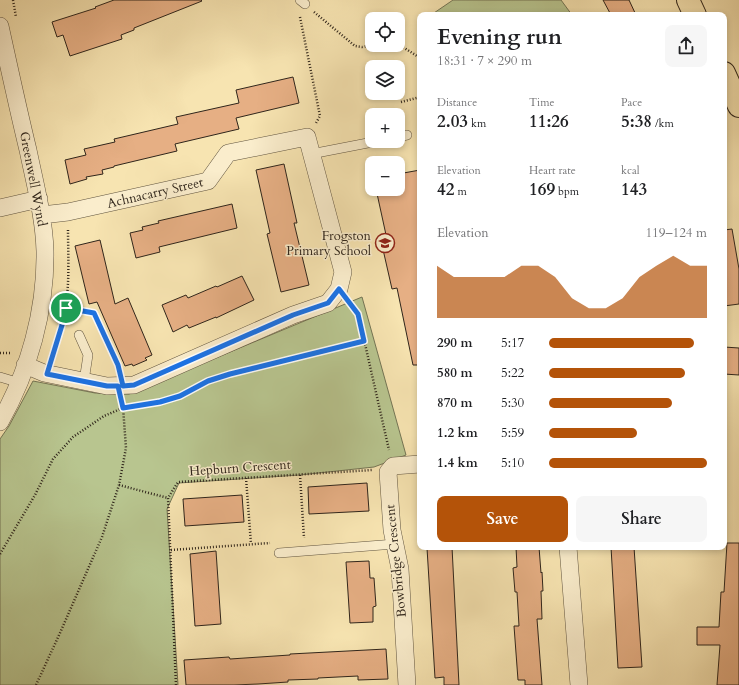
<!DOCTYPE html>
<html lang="en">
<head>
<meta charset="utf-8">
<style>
  :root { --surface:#fff; --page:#f6f6f6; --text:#202124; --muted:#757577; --accent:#b45309 }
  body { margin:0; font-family:Cardo,serif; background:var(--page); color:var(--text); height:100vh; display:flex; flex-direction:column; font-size:15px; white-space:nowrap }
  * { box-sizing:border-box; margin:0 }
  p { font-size:13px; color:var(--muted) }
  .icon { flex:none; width:22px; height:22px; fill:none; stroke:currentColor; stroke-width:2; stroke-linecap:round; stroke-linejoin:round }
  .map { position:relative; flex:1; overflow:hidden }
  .details { position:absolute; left:417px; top:12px; width:310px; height:538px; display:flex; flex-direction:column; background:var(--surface); border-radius:8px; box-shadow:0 2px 6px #0003 }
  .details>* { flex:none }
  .controls { position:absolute; left:365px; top:12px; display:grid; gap:8px }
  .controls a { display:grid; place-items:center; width:40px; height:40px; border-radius:8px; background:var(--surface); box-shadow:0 2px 6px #0003; font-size:20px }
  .pin { position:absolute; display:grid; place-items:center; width:34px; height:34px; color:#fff; margin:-17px; border:2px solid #fff; border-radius:50%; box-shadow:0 1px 4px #0007 }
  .round { display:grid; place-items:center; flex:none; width:42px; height:42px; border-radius:8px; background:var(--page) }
  .summary { display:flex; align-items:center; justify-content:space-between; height:68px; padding:0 20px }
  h1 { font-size:22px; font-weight:800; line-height:30px }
  .stats { display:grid; grid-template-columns:repeat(3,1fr); gap:6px; height:68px; padding:4px 20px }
  .stats div { display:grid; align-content:center }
  .stats b { font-size:17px; font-weight:800 }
  .stats small { font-size:11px; font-weight:400 }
  .stats p { font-size:11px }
  .chart { height:112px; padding:8px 20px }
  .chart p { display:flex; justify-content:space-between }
  .chart svg { width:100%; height:72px; margin-top:4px; fill:var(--accent); opacity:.7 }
  .cta { display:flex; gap:8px; margin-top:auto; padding:8px 20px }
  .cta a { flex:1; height:46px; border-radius:8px; background:var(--accent); color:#fff; font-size:16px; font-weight:800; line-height:46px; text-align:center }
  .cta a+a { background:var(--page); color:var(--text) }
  ul { padding:0 20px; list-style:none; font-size:13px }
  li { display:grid; grid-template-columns:64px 48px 1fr; align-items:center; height:30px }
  li i { height:10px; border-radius:5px; background:var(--accent) }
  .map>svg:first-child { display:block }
  .green { fill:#b8c58f; stroke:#747555 }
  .building { fill:#e6af84; stroke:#2f251b }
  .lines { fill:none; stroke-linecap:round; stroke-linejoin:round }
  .service-casing { stroke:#615540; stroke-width:10 }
  .minor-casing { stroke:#615540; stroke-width:18 }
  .primary-casing { stroke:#2f251b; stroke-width:24 }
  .path { stroke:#2f251b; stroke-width:2.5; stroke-dasharray:1 2; stroke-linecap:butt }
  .service { stroke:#faedcc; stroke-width:9 }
  .minor { stroke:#faedcc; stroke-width:17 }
  .primary { stroke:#f7e4b1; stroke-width:22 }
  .route-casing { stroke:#fff; stroke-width:8 }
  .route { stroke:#1a73e8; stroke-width:5 }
  .labels { text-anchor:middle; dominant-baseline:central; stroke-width:3; stroke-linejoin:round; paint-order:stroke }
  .street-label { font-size:13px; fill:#2f251b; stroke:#faedcc }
  .poi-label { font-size:13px; fill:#2f251b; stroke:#faedcc; text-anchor:end }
</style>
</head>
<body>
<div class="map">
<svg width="739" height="685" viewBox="0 0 739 685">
  <rect width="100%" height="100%" fill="#f7e4b1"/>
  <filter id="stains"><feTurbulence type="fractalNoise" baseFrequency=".005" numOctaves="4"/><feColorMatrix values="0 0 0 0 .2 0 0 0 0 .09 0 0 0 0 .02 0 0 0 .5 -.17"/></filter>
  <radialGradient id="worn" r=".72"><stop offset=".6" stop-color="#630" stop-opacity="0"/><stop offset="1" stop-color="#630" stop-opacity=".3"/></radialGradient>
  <path class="green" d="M453 0H561L572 15H431Z
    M362 297 396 419 406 455 374 467 300 475 179 483 167 509 178 685H0V439L9 426 33 381 95 393 129 394Z"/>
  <path class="building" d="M114 0H201L202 1 134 28V30L121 35 122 39 70 56 63 35 57 37 52 22 96 8 95 7Z
    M603 0H629L636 15H611Z
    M293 77 299 103 236 118 239 129 175 144 177 151 114 166V167L102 170 103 174 86 177 87 179 70 184 65 160 86 155 84 149 115 142 114 139 178 124 176 117 239 103 236 90Z
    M284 164 297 223H294L309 285 281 292 267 234 270 233 256 170Z
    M420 170V365H413L397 288 392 289 382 245 388 244 376 189H398V174Z
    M232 204 237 228 159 247 160 252 136 258 130 233 143 230 142 227 159 223 158 221Z
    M732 229 739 269V304L724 306V230Z
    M100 240 115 304 128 298 152 355 145 358 147 360 133 366 132 364 125 366 97 302 89 304 75 246Z
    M242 276 254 300 216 318V317L189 328 187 325 173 332 162 305 186 295 188 298 216 286 217 287Z
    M724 347 739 348V375L724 374Z
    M367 483 369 511 309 514 308 487Z
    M242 495 244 522 185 526 183 499Z
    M727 543H739V685H717L720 645H697V627H719L721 592H724Z
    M452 547 459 685H444V677L435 678 427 548Z
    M516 547H539L541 573 542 572 543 591H541L542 619H537L542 685H525V680H518L514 626H519L517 592H515L513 568 517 567Z
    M611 547H634L642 667 618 668Z
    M216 551 221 624 195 626 190 554Z
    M369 561 370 578H374L376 606 373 607V622L350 623 346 562Z
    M386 649 388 679 358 680V676L318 678V679L288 680V682L258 684 234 685H186L184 660 229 657 230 659 290 655V654Z"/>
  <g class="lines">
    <defs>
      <path id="service" d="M300 0 305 4
        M398 137 407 135
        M311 154 378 141
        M79 335 88 355 84 381
        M0 377 20 383
        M279 553 395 544"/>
      <path id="minor" d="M0 26C9 67 18 109 28 150 35 184 44 217 45 251 46 310 29 371 0 422
        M0 208 39 199
        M25 365 44 373 107 386 134 385 293 315 328 303 339 289 343 272 307 137 228 153 208 181 68 212 42 215
        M568 547 579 685
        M407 685 400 569 392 530 388 472 393 466 420 464"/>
      <path id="primary" d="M688 0 695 15
        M724 73 739 106"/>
    </defs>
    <use href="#service" class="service-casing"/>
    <use href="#minor" class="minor-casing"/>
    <use href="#primary" class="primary-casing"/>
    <path class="path" d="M13 0 16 17
      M314 12 355 46 362 47 374 45
      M300 17 320 116 316 123
      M398 44 417 56 420 60
      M401 102 420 97
      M350 303 358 313 389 450
      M66 308 94 313 119 368
      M0 353H11
      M52 358C57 342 62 326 65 310 70 283 68 255 68 229
      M300 475 304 538
      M246 478 251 544
      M119 485 168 498
      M171 550 270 543
      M0 554 35 495 53 459 73 437 104 416 123 408 160 402 180 396 208 381 230 374 364 341
      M36 685 60 633 102 537 119 485 126 448 123 407
      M176 685 168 498 178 482 372 470"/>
    <use href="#service" class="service"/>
    <use href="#minor" class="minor"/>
    <use href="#primary" class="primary"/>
  </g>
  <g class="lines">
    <defs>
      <path id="route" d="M339 289 358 314 364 341 230 374 208 381 180 396 160 402 123 408 118 386H107L47 374 62 325 66 308 94 313 118 365 123 386 134 385 293 315 328 303Z"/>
    </defs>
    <use href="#route" class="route-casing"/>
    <use href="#route" class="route"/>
  </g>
  <defs>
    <symbol id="school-ring" viewBox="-11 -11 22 22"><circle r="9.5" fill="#faedcc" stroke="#8f2418" stroke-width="1.5"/><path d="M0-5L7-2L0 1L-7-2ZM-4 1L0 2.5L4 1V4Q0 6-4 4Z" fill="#8f2418"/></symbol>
  </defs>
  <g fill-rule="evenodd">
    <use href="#school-ring" x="374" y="232" width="22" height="22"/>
  </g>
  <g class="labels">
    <g class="street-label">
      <text transform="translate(33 179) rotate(79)">Greenwell Wynd</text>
      <text transform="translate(155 193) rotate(-13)">Achnacarry Street</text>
      <text transform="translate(240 468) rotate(-4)">Hepburn Crescent</text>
      <text transform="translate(396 561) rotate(-96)">Bowbridge Crescent</text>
    </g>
    <g class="poi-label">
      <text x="371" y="236">Frogston<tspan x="371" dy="15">Primary School</tspan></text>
    </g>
  </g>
  <rect width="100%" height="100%" filter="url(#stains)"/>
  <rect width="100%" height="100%" fill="url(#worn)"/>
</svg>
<div class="controls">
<a><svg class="icon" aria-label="locate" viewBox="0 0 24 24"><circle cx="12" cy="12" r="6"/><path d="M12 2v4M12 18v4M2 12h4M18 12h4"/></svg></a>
<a><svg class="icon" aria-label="layers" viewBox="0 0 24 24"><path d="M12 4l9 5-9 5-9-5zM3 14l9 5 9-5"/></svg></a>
<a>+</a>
<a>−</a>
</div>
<div class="pin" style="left:66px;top:308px;background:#1e9e55"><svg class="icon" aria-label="arrive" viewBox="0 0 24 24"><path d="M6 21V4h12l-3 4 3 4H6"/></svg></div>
<section class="details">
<div class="summary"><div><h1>Evening run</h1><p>18:31 · 7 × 290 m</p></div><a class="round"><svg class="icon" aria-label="share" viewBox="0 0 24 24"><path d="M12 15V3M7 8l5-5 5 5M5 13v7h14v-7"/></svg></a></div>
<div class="stats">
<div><p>Distance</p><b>2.03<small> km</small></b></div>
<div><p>Time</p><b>11:26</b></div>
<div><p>Pace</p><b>5:38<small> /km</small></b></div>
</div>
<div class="stats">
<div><p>Elevation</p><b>42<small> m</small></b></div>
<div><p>Heart rate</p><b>169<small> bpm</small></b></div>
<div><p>kcal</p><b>143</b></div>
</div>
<div class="chart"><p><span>Elevation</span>119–124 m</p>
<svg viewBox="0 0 160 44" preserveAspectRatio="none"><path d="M0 44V12L10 19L20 19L30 19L40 19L50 12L60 12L70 19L80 32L90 38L100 38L110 32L120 19L130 12L140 6L150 12L160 12V44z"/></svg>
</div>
<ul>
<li><b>290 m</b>5:17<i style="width:92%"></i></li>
<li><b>580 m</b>5:22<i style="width:86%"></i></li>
<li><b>870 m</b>5:30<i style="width:78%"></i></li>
<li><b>1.2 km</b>5:59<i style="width:56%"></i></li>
<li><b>1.4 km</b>5:10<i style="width:100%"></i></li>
</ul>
<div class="cta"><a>Save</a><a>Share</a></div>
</section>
</div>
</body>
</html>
